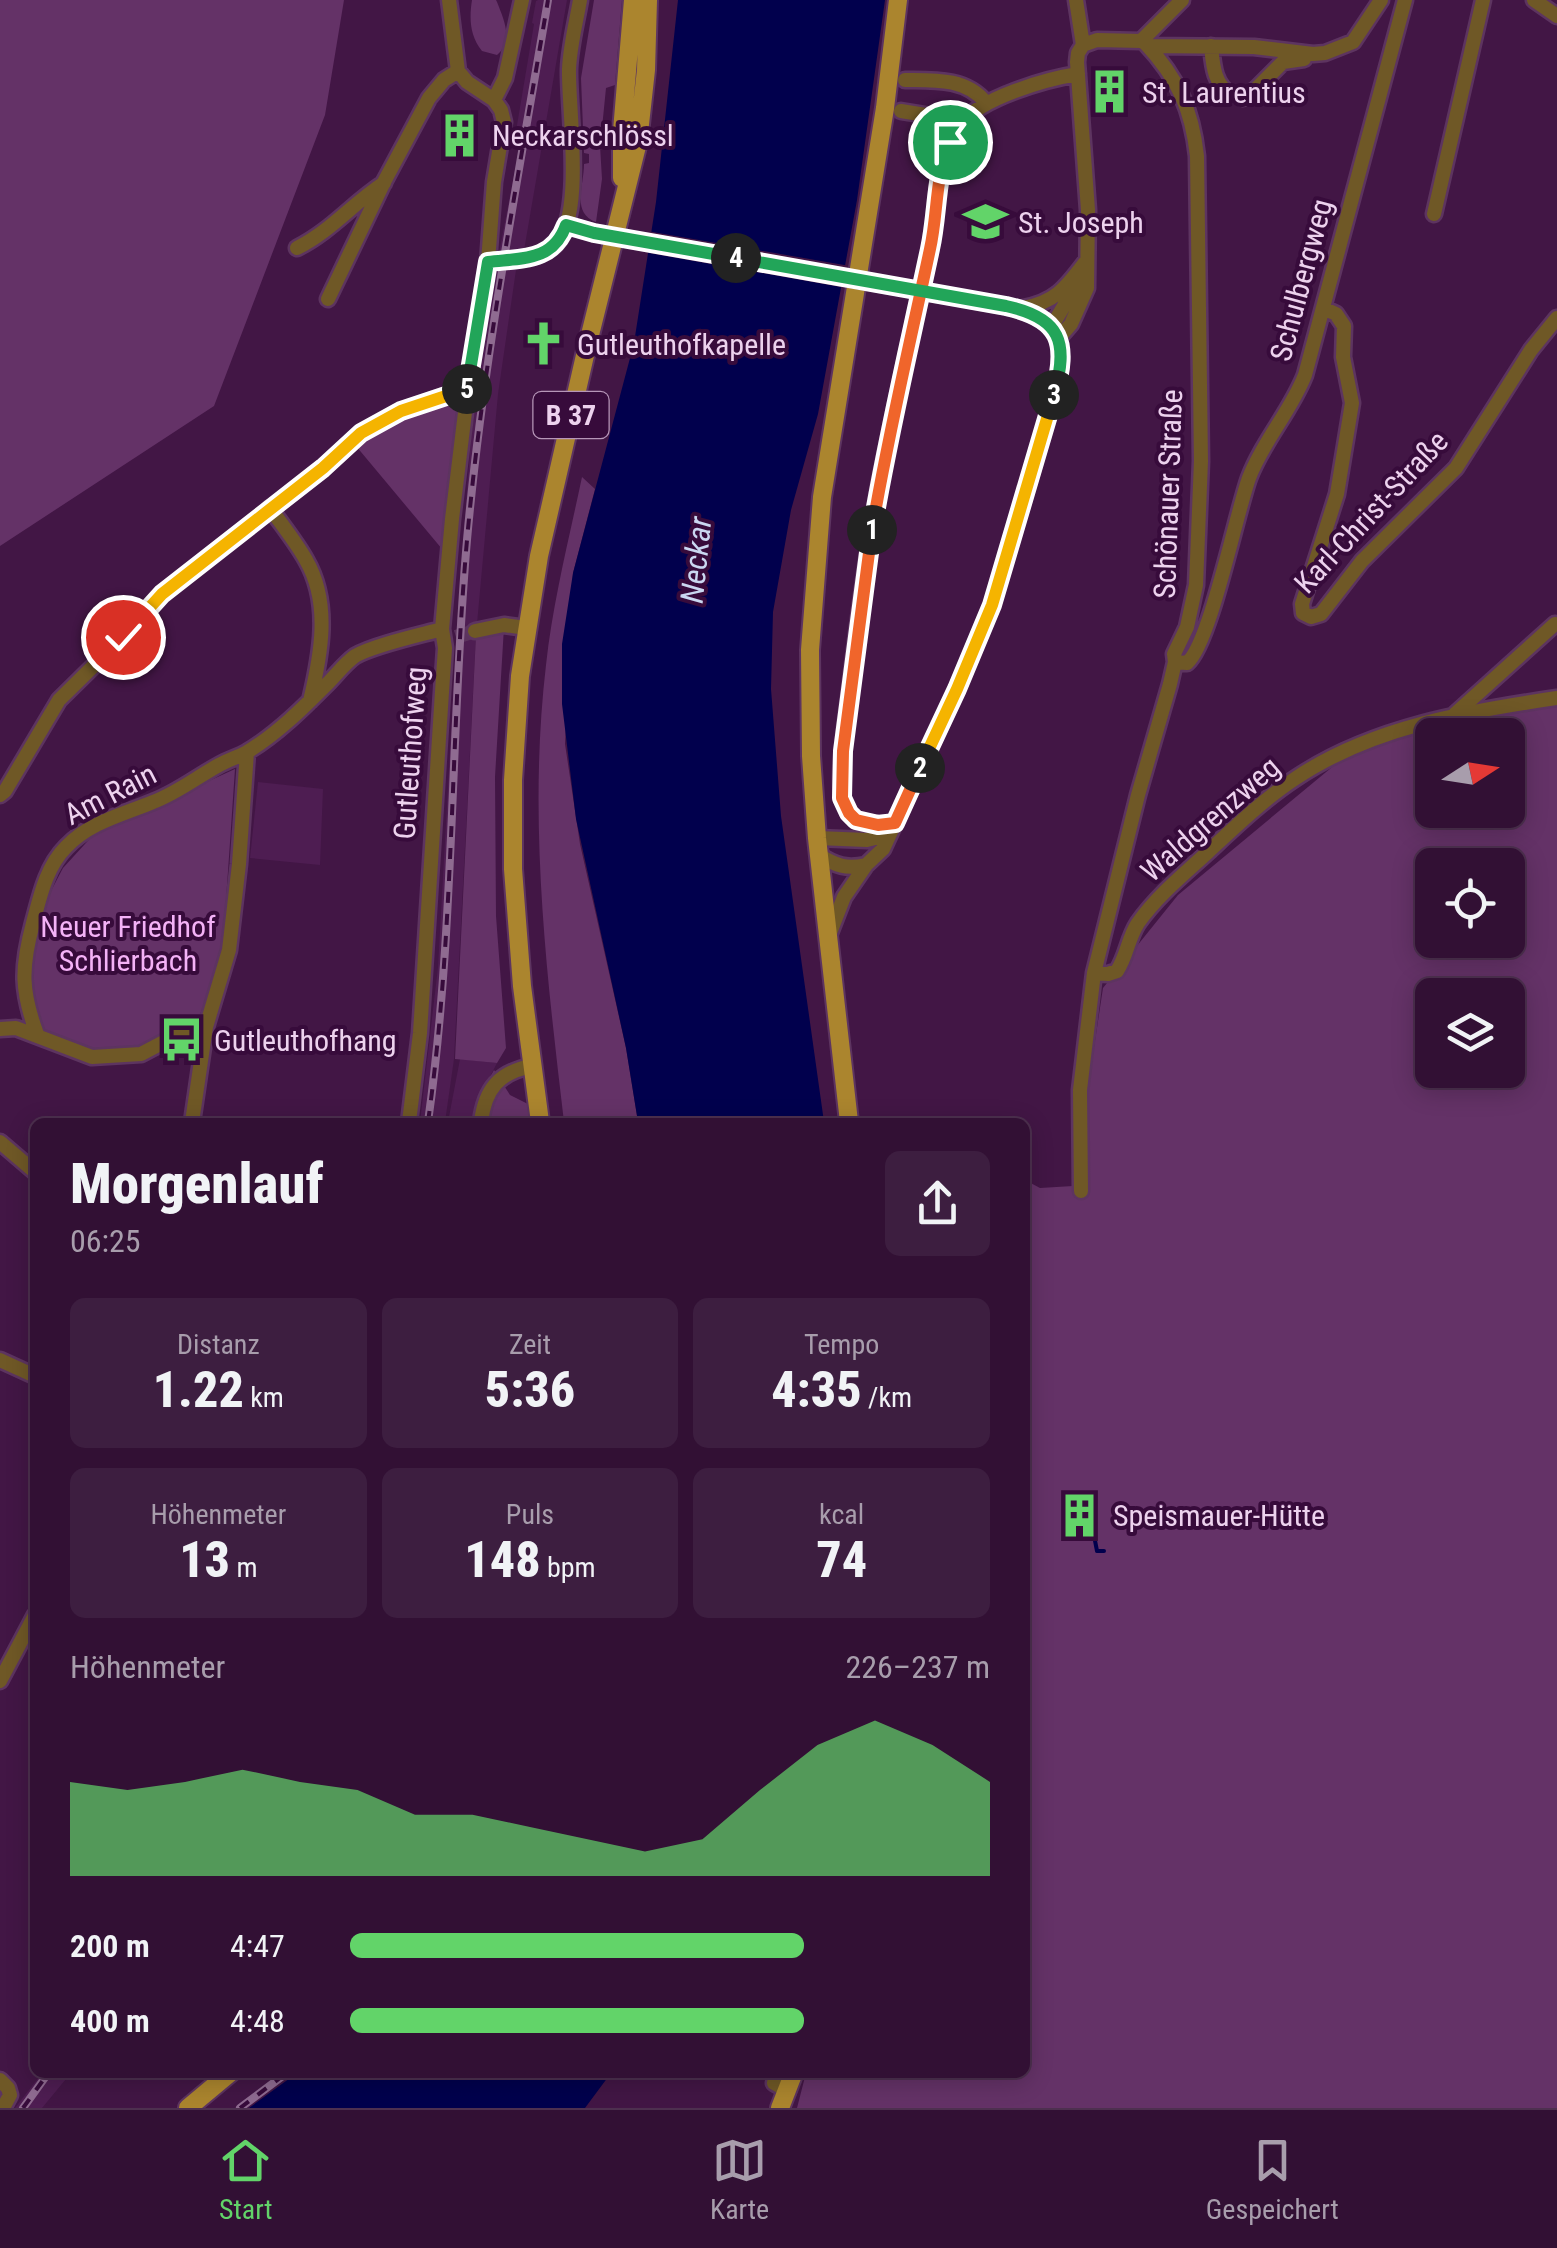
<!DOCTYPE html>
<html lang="de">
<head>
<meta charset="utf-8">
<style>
  :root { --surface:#321034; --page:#3d1e40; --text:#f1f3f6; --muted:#a89dac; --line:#4d304f; --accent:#62d469 }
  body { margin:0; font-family:"Roboto Condensed",sans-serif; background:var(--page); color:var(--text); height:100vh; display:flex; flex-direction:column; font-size:38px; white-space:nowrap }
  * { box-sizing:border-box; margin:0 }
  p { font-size:32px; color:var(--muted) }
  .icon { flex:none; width:55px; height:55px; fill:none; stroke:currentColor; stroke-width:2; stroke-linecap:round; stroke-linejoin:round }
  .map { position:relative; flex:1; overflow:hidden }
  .side { position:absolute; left:30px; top:1118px; width:1000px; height:960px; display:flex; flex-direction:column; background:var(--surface); border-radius:15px; box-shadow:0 5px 25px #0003,0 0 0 2px var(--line) }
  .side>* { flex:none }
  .needle { width:65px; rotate:78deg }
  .fabs { position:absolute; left:1415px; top:718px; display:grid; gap:20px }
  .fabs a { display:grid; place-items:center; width:110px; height:110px; border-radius:15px; background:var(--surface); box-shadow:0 5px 25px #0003,0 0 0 2px var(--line); font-size:50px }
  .pin { position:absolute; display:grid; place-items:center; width:85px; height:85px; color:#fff; margin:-42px; border:5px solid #fff; border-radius:50%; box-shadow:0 2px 10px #0007 }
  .km { position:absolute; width:50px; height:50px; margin:-25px; border-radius:50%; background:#222; color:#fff; font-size:28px; line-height:50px; text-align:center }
  .round { display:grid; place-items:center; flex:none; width:105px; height:105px; border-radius:15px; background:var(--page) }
  .headline { display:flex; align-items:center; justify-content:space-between; height:170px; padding:0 40px }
  h1 { font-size:55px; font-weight:800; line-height:75px }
  .stats { display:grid; grid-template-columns:repeat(3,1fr); gap:15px; height:170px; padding:10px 40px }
  .stats div { display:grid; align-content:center; border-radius:15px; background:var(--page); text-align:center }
  .stats b { font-size:50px; font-weight:800 }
  .stats small { font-size:28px; font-weight:400 }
  .stats p { font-size:28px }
  .chart { height:280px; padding:20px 40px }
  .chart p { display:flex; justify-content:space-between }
  .chart svg { width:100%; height:180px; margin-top:10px; fill:var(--accent); opacity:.7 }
  ul { padding:0 40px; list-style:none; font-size:32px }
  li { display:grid; grid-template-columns:160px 120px 1fr; align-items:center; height:75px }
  li i { height:25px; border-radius:12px; background:var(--accent) }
  .tabs { display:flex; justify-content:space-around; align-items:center; height:140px; border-top:2px solid var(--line); background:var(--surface); font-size:28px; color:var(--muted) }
  .tabs a { display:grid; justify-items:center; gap:5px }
  .tabs .on { color:var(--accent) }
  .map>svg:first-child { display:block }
  .built { fill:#4e1d52 }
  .green { fill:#643267; fill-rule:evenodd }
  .water { fill:#01004d }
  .pier { fill:#421645 }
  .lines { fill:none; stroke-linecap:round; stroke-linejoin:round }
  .stream { stroke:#01004d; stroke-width:4 }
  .minor-tunnel { stroke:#5c325e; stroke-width:14; stroke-dasharray:14 7; stroke-linecap:butt }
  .minor-casing { stroke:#5d3460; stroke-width:19 }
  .major-casing { stroke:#5d3460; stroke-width:22 }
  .minor { stroke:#6f5826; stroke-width:14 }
  .major { stroke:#ab852e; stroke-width:18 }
  .rail-casing { stroke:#8f6b91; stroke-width:8 }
  .rail { stroke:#370b3b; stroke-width:4; stroke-dasharray:11; stroke-linecap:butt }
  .minor-bridge-casing { stroke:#5d3460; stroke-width:19; stroke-linecap:butt }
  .minor-bridge { stroke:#6f5826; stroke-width:14 }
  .split-1-casing { stroke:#fff; stroke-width:20 }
  .split-2-casing { stroke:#fff; stroke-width:20 }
  .split-3-casing { stroke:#fff; stroke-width:20 }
  .split-4-casing { stroke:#fff; stroke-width:20 }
  .split-5-casing { stroke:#fff; stroke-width:20 }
  .split-6-casing { stroke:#fff; stroke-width:20 }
  .split-1 { stroke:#f0652b; stroke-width:12 }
  .split-2 { stroke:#f0652b; stroke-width:12 }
  .split-3 { stroke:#f5b400; stroke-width:12 }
  .split-4 { stroke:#22a559; stroke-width:12 }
  .split-5 { stroke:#22a559; stroke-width:12 }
  .split-6 { stroke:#f5b400; stroke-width:12 }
  .labels { text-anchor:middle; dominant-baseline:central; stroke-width:8; stroke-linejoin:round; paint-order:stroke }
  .shield { fill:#370b3b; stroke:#b696b8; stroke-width:2.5 }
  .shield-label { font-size:28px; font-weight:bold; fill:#edd2ee }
  .poi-label { font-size:30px; fill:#edd2ee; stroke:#370b3b; text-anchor:start }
  .street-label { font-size:30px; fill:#edd2ee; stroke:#370b3b }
  .park-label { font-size:30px; fill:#f4b2f7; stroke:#370b3b }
  .water-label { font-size:32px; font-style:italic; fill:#cad7f1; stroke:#370b3b }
</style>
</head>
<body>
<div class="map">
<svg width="1557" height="2108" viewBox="0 0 1557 2108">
  <rect width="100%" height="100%" fill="#421645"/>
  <path class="built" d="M538 0H567L521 268 516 270 498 394 476 635 454 1059 445 1122H420L438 967 457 625 471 437 493 284 520 144 514 143 534 24 532 23 536 1Z
    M258 782 323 789 320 865 250 858Z
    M460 1059 497 1063 475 1106 472 1122H448Z
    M43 2072 71 2073 42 2108H15Z"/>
  <path class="green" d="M0 0H344L325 115 214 406 0 546Z
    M472 0H496L497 2C504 20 514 41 497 55L482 51C470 36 469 19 472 0Z
    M594 0H622L615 85 606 88 602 128 599 129 602 179 596 222C571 213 584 186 584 164L589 163V154L584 153 581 78Z
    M455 403 458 406 442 549 356 446C383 422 420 411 455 403Z
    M582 477 595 489 573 573 565 744 580 844 626 1048 638 1122H564C546 970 528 818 546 665 553 601 569 539 582 477Z
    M504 627 495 777 496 916 506 1048 497 1063 455 1059 476 635Z
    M1557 693V2108H797L806 2073 1025 2072V1180L1040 1188 1073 1186 1103 988 1178 895 1349 753 1457 720ZM1432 735H1508V810H1432ZM1432 865H1508V940H1432ZM1432 995H1508V1070H1432Z
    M235 769 222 959 199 1017 140 1047 92 1050 66 1045 42 1030 28 987 30 955 41 910 63 868 95 833Z
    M494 1070 510 1095 528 1104 530 1122H472L475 1106Z"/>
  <path class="water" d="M678 0H885L857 200 818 414 791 510 773 612 771 689 781 816 824 1122H638L626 1048 576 819 562 704V644L573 573 634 343 656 202Z
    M297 2073V2072L611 2073 585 2108H249Z"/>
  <path class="pier" d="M647 231 850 266 846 288 643 252Z"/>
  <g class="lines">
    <path class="stream" d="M1092 1525 1097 1551H1104"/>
    <path class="minor-tunnel" d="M456 637 475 631"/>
    <defs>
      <path id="minor" d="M1534 0 1557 16
        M1141 41 1182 0
        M1149 46 1254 47 1313 54 1325 53 1353 42 1381 0
        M1211 46C1213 66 1214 84 1231 95
        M905 80C934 80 967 78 986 103
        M1243 98 1256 89 1283 62 1304 59
        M494 100 505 78 522 0
        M901 111 962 121
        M1434 214 1483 0
        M566 225 594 233
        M297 248C331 231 352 204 384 183
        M488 262C509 259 539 261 555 245 585 217 568 109 569 69 570 46 576 23 580 0
        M328 299 384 182 429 98 444 80 458 71
        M1023 308C1057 302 1067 286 1087 260
        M1323 308 1336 314 1344 326 1343 357 1352 403 1337 494 1302 604 1303 613 1311 617 1321 614 1362 561 1456 468 1531 350 1557 318
        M1052 326 1077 284
        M1058 339 1071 324 1087 288 1088 210 1077 62 1078 53 1083 45 1076 0
        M270 508C282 525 296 542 306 560 331 603 321 655 310 701
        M475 631 504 625 526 628
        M1175 662 1187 663C1210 644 1236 514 1249 478 1263 441 1291 411 1305 375L1405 0
        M1455 714 1555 624
        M0 795 5 791 59 700 123 637 161 594 323 468 361 433 401 411 468 388
        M895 823C874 825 852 827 844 803 836 780 847 716 850 690 858 622 867 554 879 486 894 409 912 332 929 255 938 213 933 160 961 124 980 98 1046 79 1078 74
        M817 838 867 840 888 835
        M819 855C836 866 846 869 866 865
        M828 938 844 897 866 865 883 849 957 689 992 605 1057 386C1070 324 1044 313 988 303
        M1094 973 1108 974 1117 971C1127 956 1128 938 1138 923 1157 896 1184 874 1208 852 1236 826 1264 799 1296 778 1372 727 1468 711 1557 698
        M0 1029 16 1028 92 1057 141 1054 179 1034 206 1027 229 950 239 864 247 752
        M37 1034C21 991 21 968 33 923 40 897 46 867 66 847 90 822 122 815 153 802 177 793 197 777 219 765 228 760 238 757 247 752 277 734 303 708 328 683 336 675 345 663 355 656 374 645 420 635 442 629
        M192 1122 206 1027
        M409 1122 420 1033 442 692 445 648 442 629 452 519 468 388 488 262 494 182 504 122 501 110 494 100 467 82 458 71 449 0
        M481 1122C485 1089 499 1072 532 1066
        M0 1142 35 1172
        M1081 1191 1080 1090 1094 973 1138 795 1170 684 1175 662 1174 654 1187 627 1196 585 1201 461 1197 156C1192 110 1178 78 1145 43L1141 41 1097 40 1083 45
        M0 1360 35 1376
        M0 1681 35 1615
        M778 2072 774 2083 788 2091
        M0 2080 8 2088 10 2095 3 2108"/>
      <path id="major" d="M622 178V131L633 0
        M540 1122 522 986 513 869V780L520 676 539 556 586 351 638 142 646 70 648 0
        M849 1122 817 838 811 756 810 650 822 497 885 108 898 0
        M188 2108 231 2072
        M780 2108 794 2072"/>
    </defs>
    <use href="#minor" class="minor-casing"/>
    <use href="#major" class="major-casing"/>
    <use href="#minor" class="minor"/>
    <use href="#major" class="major"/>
    <defs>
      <path id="rail" d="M428 1122C455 930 450 734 467 540 483 359 518 179 548 0
        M23 2108 49 2072
        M240 2108 288 2072"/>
    </defs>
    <use href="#rail" class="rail-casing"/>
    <use href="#rail" class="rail"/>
    <defs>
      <path id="minor-bridge" d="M594 233 988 303"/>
    </defs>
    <use href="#minor-bridge" class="minor-bridge-casing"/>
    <use href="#minor-bridge" class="minor-bridge"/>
  </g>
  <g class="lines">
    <defs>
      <path id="split-1" d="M872 530C888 435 910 343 930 249 938 214 935 175 950 142"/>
      <path id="split-2" d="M872 530 843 751 842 798 849 813 856 820 878 825 895 823 920 768"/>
      <path id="split-3" d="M920 768 957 689 992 605 1054 395"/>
      <path id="split-4" d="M736 258 1006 306C1061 318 1069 342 1054 395"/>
      <path id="split-5" d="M467 389 488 262C521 258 553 262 566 225L594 233 736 258"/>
      <path id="split-6" d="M123 637 162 594 323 468 361 433 401 411 467 389"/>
    </defs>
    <use href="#split-1" class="split-1-casing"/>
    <use href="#split-2" class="split-2-casing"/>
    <use href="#split-3" class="split-3-casing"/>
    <use href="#split-4" class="split-4-casing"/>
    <use href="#split-5" class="split-5-casing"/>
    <use href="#split-6" class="split-6-casing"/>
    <use href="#split-1" class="split-1"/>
    <use href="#split-2" class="split-2"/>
    <use href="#split-3" class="split-3"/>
    <use href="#split-4" class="split-4"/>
    <use href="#split-5" class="split-5"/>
    <use href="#split-6" class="split-6"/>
  </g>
  <defs>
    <symbol id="building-bare" viewBox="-9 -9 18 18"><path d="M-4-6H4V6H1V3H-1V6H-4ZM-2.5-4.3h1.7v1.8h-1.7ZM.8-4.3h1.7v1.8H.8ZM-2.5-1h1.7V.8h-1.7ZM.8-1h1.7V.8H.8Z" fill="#62d469" stroke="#370b3b" stroke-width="2.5" paint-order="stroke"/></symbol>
    <symbol id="school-bare" viewBox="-9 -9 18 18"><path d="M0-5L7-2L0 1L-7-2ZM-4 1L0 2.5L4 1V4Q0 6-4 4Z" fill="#62d469" stroke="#370b3b" stroke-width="2.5" paint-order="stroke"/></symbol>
    <symbol id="church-bare" viewBox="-9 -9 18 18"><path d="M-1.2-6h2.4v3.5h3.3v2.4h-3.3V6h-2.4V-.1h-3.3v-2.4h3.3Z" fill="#62d469" stroke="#370b3b" stroke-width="2.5" paint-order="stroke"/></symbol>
    <symbol id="bus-bare" viewBox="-9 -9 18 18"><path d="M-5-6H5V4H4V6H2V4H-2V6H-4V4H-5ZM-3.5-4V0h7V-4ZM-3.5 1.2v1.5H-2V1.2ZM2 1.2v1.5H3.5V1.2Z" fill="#62d469" stroke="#370b3b" stroke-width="2.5" paint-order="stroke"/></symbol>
  </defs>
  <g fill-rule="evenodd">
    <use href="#building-bare" x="1078" y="60" width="63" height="63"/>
    <use href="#building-bare" x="428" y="104" width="63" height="63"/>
    <use href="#school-bare" x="954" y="190" width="63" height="63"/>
    <use href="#church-bare" x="512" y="312" width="63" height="63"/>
    <use href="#bus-bare" x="150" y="1008" width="63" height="63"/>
    <use href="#building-bare" x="1048" y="1484" width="63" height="63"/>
  </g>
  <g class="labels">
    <rect class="shield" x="533.5" y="392" width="75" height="46" rx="8"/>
    <g class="shield-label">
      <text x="571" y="415">B 37</text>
    </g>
    <g class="poi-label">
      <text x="1142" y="92">St. Laurentius</text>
      <text x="492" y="135">Neckarschlössl</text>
      <text x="1018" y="222">St. Joseph</text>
      <text x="577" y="344">Gutleuthofkapelle</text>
      <text x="214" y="1040">Gutleuthofhang</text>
      <text x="1113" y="1515">Speismauer-Hütte</text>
    </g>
    <g class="street-label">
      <text transform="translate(1301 280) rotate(-75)">Schulbergweg</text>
      <text transform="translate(1168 494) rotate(-88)">Schönauer Straße</text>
      <text transform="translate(1371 512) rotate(-47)">Karl-Christ-Straße</text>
      <text transform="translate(410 753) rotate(-86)">Gutleuthofweg</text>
      <text transform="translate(110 794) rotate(-27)">Am Rain</text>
      <text transform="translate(1210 819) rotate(-41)">Waldgrenzweg</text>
    </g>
    <g class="park-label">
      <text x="128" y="926">Neuer Friedhof<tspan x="128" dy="34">Schlierbach</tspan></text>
    </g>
    <g class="water-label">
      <text transform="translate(696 560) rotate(-84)">Neckar</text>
    </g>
  </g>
</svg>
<div class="fabs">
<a><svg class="needle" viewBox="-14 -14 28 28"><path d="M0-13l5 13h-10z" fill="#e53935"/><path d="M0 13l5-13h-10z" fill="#a89dac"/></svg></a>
<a><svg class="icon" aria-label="locate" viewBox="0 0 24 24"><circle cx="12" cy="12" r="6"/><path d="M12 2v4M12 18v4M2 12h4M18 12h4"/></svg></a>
<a><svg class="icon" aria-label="layers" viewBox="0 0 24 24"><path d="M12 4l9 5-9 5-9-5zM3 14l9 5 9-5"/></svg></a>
</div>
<div class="pin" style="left:950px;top:142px;background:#1e9e55"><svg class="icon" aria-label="arrive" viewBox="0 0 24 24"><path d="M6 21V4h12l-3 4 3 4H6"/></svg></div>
<div class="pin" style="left:123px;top:637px;background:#d93025"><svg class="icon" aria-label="check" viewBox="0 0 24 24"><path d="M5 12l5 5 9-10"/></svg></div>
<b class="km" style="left:872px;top:530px">1</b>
<b class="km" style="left:920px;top:768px">2</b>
<b class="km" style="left:1054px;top:395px">3</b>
<b class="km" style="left:736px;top:258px">4</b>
<b class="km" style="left:467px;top:389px">5</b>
<section class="side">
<div class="headline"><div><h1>Morgenlauf</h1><p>06:25</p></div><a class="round"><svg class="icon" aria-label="share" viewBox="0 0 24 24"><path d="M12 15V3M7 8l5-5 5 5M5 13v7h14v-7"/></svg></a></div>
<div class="stats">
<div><p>Distanz</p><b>1.22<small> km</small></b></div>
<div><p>Zeit</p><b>5:36</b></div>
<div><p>Tempo</p><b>4:35<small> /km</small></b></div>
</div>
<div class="stats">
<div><p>Höhenmeter</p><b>13<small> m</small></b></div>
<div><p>Puls</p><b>148<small> bpm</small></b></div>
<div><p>kcal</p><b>74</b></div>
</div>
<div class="chart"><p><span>Höhenmeter</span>226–237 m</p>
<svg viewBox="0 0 160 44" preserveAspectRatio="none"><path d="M0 44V21L10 23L20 21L30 18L40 21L50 23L60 29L70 29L80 32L90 35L100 38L110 35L120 23L130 12L140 6L150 12L160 21V44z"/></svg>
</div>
<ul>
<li><b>200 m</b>4:47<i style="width:71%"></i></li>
<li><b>400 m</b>4:48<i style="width:71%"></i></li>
</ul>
</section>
</div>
<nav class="tabs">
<a class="on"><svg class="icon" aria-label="home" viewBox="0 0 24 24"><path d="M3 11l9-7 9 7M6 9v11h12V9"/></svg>Start</a>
<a><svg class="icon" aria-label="map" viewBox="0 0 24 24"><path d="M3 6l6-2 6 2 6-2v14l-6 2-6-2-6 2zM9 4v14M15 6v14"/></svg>Karte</a>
<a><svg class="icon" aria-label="saved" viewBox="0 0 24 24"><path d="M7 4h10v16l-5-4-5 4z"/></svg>Gespeichert</a>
</nav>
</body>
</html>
